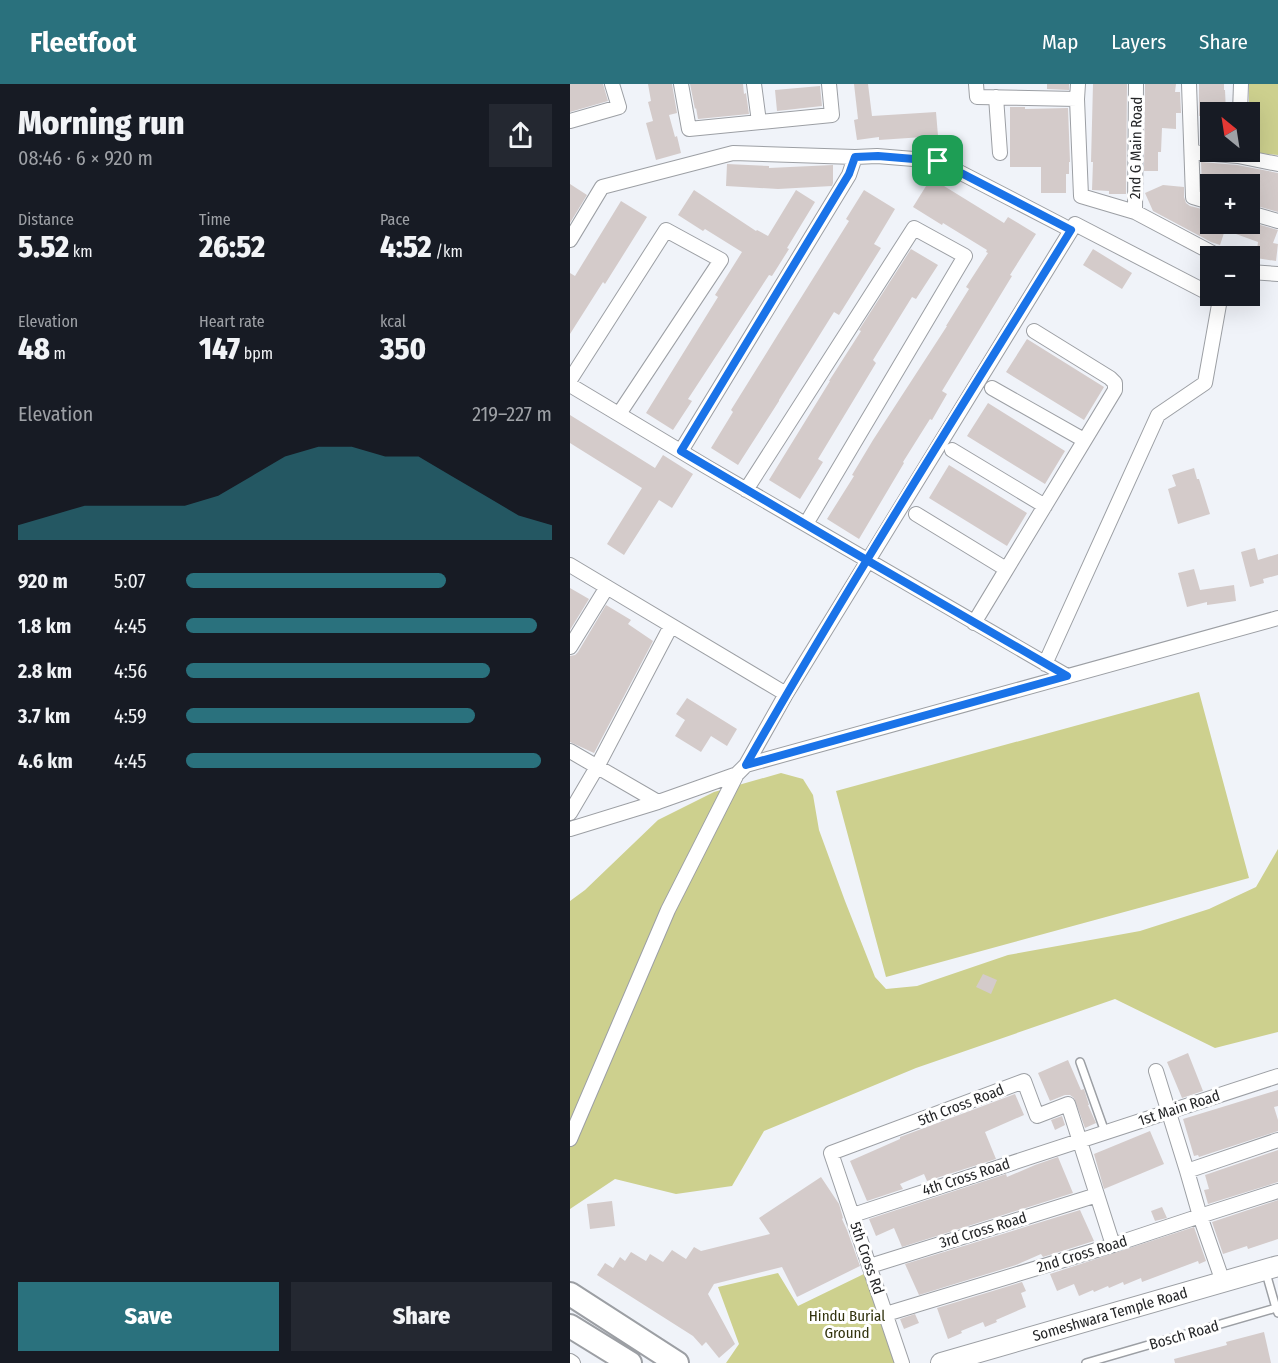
<!DOCTYPE html>
<html lang="en">
<head>
<meta charset="utf-8">
<style>
  :root { --surface:#171b24; --page:#242831; --text:#f1f3f6; --muted:#9ea1a6; --accent:#2a717d }
  body { margin:0; font-family:"Fira Sans Condensed",sans-serif; background:var(--page); color:var(--text); height:100vh; display:flex; flex-direction:column; font-size:22px; white-space:nowrap }
  * { box-sizing:border-box; margin:0 }
  p { font-size:20px; color:var(--muted) }
  .icon { flex:none; width:33px; height:33px; fill:none; stroke:currentColor; stroke-width:2; stroke-linecap:round; stroke-linejoin:round }
  .map { position:relative; flex:1; overflow:hidden }
  .panel { display:flex; flex-direction:column; background:var(--surface); width:570px }
  .panel>* { flex:none }
  .needle { width:39px; rotate:330deg }
  .buttons { position:absolute; left:630px; top:18px; display:grid; gap:12px }
  .buttons a { display:grid; place-items:center; width:60px; height:60px; border-radius:0px; background:var(--surface); box-shadow:0 6px 24px #0002; font-size:30px }
  .pin { position:absolute; display:grid; place-items:center; width:51px; height:51px; color:#fff; margin:-26px; border-radius:12px; box-shadow:0 3px 9px #0006 }
  .round { display:grid; place-items:center; flex:none; width:63px; height:63px; border-radius:0px; background:var(--page) }
  .summary { display:flex; align-items:center; justify-content:space-between; height:102px; padding:0 18px }
  h1 { font-size:33px; font-weight:800; line-height:45px }
  .figures { display:grid; grid-template-columns:repeat(3,1fr); gap:9px; height:102px; padding:6px 18px }
  .figures div { display:grid; align-content:center }
  .figures b { font-size:30px; font-weight:800 }
  .figures small { font-size:16px; font-weight:400 }
  .figures p { font-size:16px }
  .chart { height:168px; padding:12px 18px }
  .chart p { display:flex; justify-content:space-between }
  .chart svg { width:100%; height:108px; margin-top:6px; fill:var(--accent); opacity:.7 }
  .cta { display:flex; gap:12px; margin-top:auto; padding:12px 18px }
  .cta a { flex:1; height:69px; border-radius:0px; background:var(--accent); color:#fff; font-size:24px; font-weight:800; line-height:69px; text-align:center }
  .cta a+a { background:var(--page); color:var(--text) }
  ul { padding:0 18px; list-style:none; font-size:20px }
  li { display:grid; grid-template-columns:96px 72px 1fr; align-items:center; height:45px }
  li i { height:15px; border-radius:8px; background:var(--accent) }
  header { display:flex; align-items:center; gap:36px; box-sizing:border-box; height:84px; padding:0 30px; background:var(--accent); color:#fff }
  header strong { font-size:28px }
  nav { display:flex; gap:33px; margin-inline-start:auto; font-size:21px }
  main { display:flex; flex:1; min-height:0 }
  .map>svg:first-child { display:block }
  .green { fill:#cdd08e }
  .building { fill:#d4cbca }
  .lines { fill:none; stroke-linecap:round; stroke-linejoin:round }
  .lane-casing { stroke:#9c9fa4; stroke-width:10 }
  .street-casing { stroke:#9c9fa4; stroke-width:16 }
  .secondary-casing { stroke:#9c9fa4; stroke-width:22 }
  .primary-casing { stroke:#9c9fa4; stroke-width:26 }
  .lane { stroke:#fff; stroke-width:7 }
  .street { stroke:#fff; stroke-width:14 }
  .secondary { stroke:#fff; stroke-width:20 }
  .primary { stroke:#fff; stroke-width:22 }
  .route-casing { stroke:#fff; stroke-width:12 }
  .route { stroke:#1a73e8; stroke-width:8 }
  .labels { text-anchor:middle; dominant-baseline:central; stroke-width:6; stroke-linejoin:round; paint-order:stroke }
  .street-label { font-size:15px; fill:#252628; stroke:#fff }
  .park-label { font-size:15px; fill:#32330e; stroke:#fff }
</style>
</head>
<body>
<header>
<strong>Fleetfoot</strong>
<nav><a>Map</a><a>Layers</a><a>Share</a></nav>
</header>
<main>
<section class="panel">
<div class="summary"><div><h1>Morning run</h1><p>08:46 · 6 × 920 m</p></div><a class="round"><svg class="icon" aria-label="share" viewBox="0 0 24 24"><path d="M12 15V3M7 8l5-5 5 5M5 13v7h14v-7"/></svg></a></div>
<div class="figures">
<div><p>Distance</p><b>5.52<small> km</small></b></div>
<div><p>Time</p><b>26:52</b></div>
<div><p>Pace</p><b>4:52<small> /km</small></b></div>
</div>
<div class="figures">
<div><p>Elevation</p><b>48<small> m</small></b></div>
<div><p>Heart rate</p><b>147<small> bpm</small></b></div>
<div><p>kcal</p><b>350</b></div>
</div>
<div class="chart"><p><span>Elevation</span>219–227 m</p>
<svg viewBox="0 0 160 44" preserveAspectRatio="none"><path d="M0 44V38L10 34L20 30L30 30L40 30L50 30L60 26L70 18L80 10L90 6L100 6L110 10L120 10L130 18L140 26L150 34L160 38V44z"/></svg>
</div>
<ul>
<li><b>920 m</b>5:07<i style="width:71%"></i></li>
<li><b>1.8 km</b>4:45<i style="width:96%"></i></li>
<li><b>2.8 km</b>4:56<i style="width:83%"></i></li>
<li><b>3.7 km</b>4:59<i style="width:79%"></i></li>
<li><b>4.6 km</b>4:45<i style="width:97%"></i></li>
</ul>
<div class="cta"><a>Save</a><a>Share</a></div>
</section>
<div class="map">
<svg width="708" height="1279" viewBox="0 0 708 1279">
  <rect width="100%" height="100%" fill="#f0f3f9"/>
  <path class="green" d="M679 0H708V71L679 68Z
    M629 608 679 794 316 893 266 707Z
    M211 689 233 695 243 711 249 746 275 817 305 893 316 905 347 902 438 871 570 847 639 825 686 803 708 765V948L645 964 545 915 346 984 194 1047 162 1102 106 1110 45 1095 0 1125V817L15 806 88 736 144 708Z
    M300 1187 329 1279H156L169 1260 148 1203 208 1189 228 1222Z"/>
  <path class="building" d="M0 0H33L38 17 0 28Z
    M78 0H102L107 29 99 31 105 53 107 52 111 69 86 76 76 39 83 37 78 18 81 17Z
    M120 0H173L174 10 176 9 179 30 128 35 126 24 125 25Z
    M284 0H298L302 32 366 28 368 52 309 56V53L287 56 284 36 288 35Z
    M477 0H499V6L477 5Z
    M523 0H557L556 110H539V107L522 106 523 78H521Z
    M575 0H606L605 8H610L611 29H606V45L592 44 591 68H588V87H574Z
    M629 0H654V6H655L656 28H640V31L629 32Z
    M250 2 252 22 207 27 205 6Z
    M440 23H455V25L498 24 500 78H499V90H496V109H471V83H440Z
    M631 78 667 81 708 89V128L680 120V100H640V109L632 106Z
    M157 80 199 82V84L263 81V99L262 102 208 105 156 102Z
    M361 94 434 139 438 133 466 150 440 191 442 192 372 307 377 310 362 336 360 335 333 378 334 379 289 455 257 435 284 392 282 391 303 356 377 242H376L399 205 396 203 418 169 416 168 417 166 373 139 372 141 343 123Z
    M0 100 17 111 0 139Z
    M593 101 614 103V113L616 119 620 122 640 127V140H680V138L708 146 703 159 708 160 706 177 686 174 688 158 655 146 650 161 641 158 583 127 575 109Z
    M124 106 186 147 187 146 198 152 226 106 245 118 217 164 219 165 202 192 199 191 118 315 122 317 103 346 76 329 148 213 145 211 172 168 135 145 133 147 108 131Z
    M294 106 325 125 304 160 311 164 269 231 264 228 209 316V317L168 381 141 364 163 328 161 326 207 252 279 137 276 135Z
    M51 117 77 133 35 200 33 198 0 250V189L5 192Z
    M341 165 368 181 346 215 342 213 303 276 306 279 248 375 253 378 230 415 199 396 260 297H259L291 247 289 246Z
    M523 165 562 189 552 205 513 181Z
    M457 255 534 303 514 336 436 288Z
    M418 319 495 367 475 400 397 352Z
    M0 331 85 384 93 371 123 390 102 424 89 416 54 471 37 460 72 404 0 359Z
    M379 381 457 429 437 462 359 414Z
    M624 384 627 395H629L640 430 608 440 598 405 606 402 602 391Z
    M685 464 688 476 708 470V491L693 495 694 499 680 503 671 468Z
    M624 485 630 506 664 501 666 517 637 521V518L617 523 608 489Z
    M0 504 19 515 0 546Z
    M36 521 61 536 58 540 83 557 24 669 0 658V572L5 571 8 568Z
    M117 614 167 645 157 662 141 652 131 668 105 652 115 636 106 630Z
    M413 890 427 896 421 910 406 903Z
    M618 969 633 1007 612 1014 597 978Z
    M498 976 511 1006 514 1005 519 1021H518L526 1039 515 1044 504 1014 500 1011H495L480 1017 468 989Z
    M708 1006V1022L704 1023 708 1036V1047L629 1073 628 1071 624 1072 613 1035Z
    M445 1010 454 1031 415 1048 426 1075 357 1097 354 1090 330 1100 333 1105 297 1117 280 1077 330 1055V1053Z
    M492 1032 495 1041 485 1046 481 1036Z
    M580 1047 594 1080 534 1105 524 1070Z
    M708 1066V1098L638 1120 634 1106 639 1105 635 1091Z
    M488 1073 503 1109 332 1163 324 1144 306 1152 299 1135 436 1090 437 1093 465 1081Z
    M251 1093 269 1120 273 1134 272 1135 277 1146 290 1182 227 1213 212 1183 144 1200 138 1210 165 1260 149 1274 136 1258 132 1262 123 1252 27 1191 35 1179 43 1184 50 1173 55 1177 61 1168 76 1177 80 1170 93 1178 102 1166 116 1175 124 1163 131 1167 200 1150 189 1134Z
    M708 1116V1155L678 1165 677 1162 653 1170 642 1138Z
    M42 1117 45 1142 20 1145 17 1120Z
    M592 1123 597 1134 585 1137 581 1127Z
    M510 1126 524 1157 473 1173 471 1170 446 1181 349 1211 335 1180Z
    M624 1143 636 1177 629 1180 628 1177 572 1198 571 1194 554 1201 553 1198 539 1204 538 1202 524 1208 523 1206 509 1212 504 1200 487 1207 480 1190Z
    M452 1198 456 1207 451 1209 456 1223 426 1236 427 1238 415 1243 413 1238 391 1247 392 1249 378 1255 367 1224Z
    M345 1230 349 1239 334 1245 330 1235Z
    M694 1248 701 1279H605L604 1275 657 1261 656 1258Z"/>
  <g class="lines">
    <defs>
      <path id="lane" d="M510 978 535 1048
        M696 1189 706 1224
        M516 1279 706 1224 708 1229"/>
      <path id="street" d="M111 0 119 45 262 31 259 0
        M184 0 189 38
        M406 0 407 13 507 15
        M508 0 507 15 511 112 565 128 648 172
        M619 0 623 113 640 118
        M426 13 430 69
        M670 28 671 0
        M0 37 49 23 42 0
        M622 68 668 72 708 80
        M285 73 307 72 368 77 501 146
        M565 128 566 0
        M680 129 708 137
        M0 156 32 103 163 69 285 73 279 91 111 367
        M680 188 708 190
        M0 296 96 146 151 176 49 330
        M0 301 137 383 497 592
        M422 304 514 356
        M382 366 475 422
        M176 406 344 144 395 172 236 440
        M346 430 436 485
        M0 481 216 610
        M404 539 545 306V299L540 294 464 247
        M0 563 37 503
        M475 580 588 331 635 299 650 215 644 212
        M0 667 88 718 167 690
        M176 681 708 534
        M0 729 27 683 101 542
        M0 745 88 718
        M586 987 617 1087 630 1132 653 1198
        M0 1055 98 826 167 690 176 681 216 610 505 140 640 210
        M617 1087 708 1056
        M283 1131 708 992
        M300 1182 527 1111
        M316 1230 543 1161 630 1132 708 1107
        M0 1277 3 1279
        M332 1279 261 1069 454 997 467 1032 498 1020 543 1161"/>
      <g id="secondary">
        <path id="s1" d="M371 1279 708 1182"/>
      </g>
      <path id="primary" d="M0 1210 107 1279
        M0 1242 60 1279"/>
    </defs>
    <use href="#lane" class="lane-casing"/>
    <use href="#street" class="street-casing"/>
    <use href="#secondary" class="secondary-casing"/>
    <use href="#primary" class="primary-casing"/>
    <use href="#lane" class="lane"/>
    <use href="#street" class="street"/>
    <use href="#secondary" class="secondary"/>
    <use href="#primary" class="primary"/>
  </g>
  <g class="lines">
    <defs>
      <path id="route" d="M368 77 308 72 285 73 279 90 111 367C239 443 368 518 497 592L176 681C279 500 391 324 501 146L368 77"/>
    </defs>
    <use href="#route" class="route-casing"/>
    <use href="#route" class="route"/>
  </g>
  <g class="labels">
    <g class="street-label">
      <text transform="translate(566 64) rotate(-89)">2nd G Main Road</text>
      <text transform="translate(391 1021) rotate(-21)">5th Cross Road</text>
      <text transform="translate(609 1024) rotate(-18)">1st Main Road</text>
      <text transform="translate(396 1093) rotate(-18)">4th Cross Road</text>
      <text transform="translate(413 1146) rotate(-17)">3rd Cross Road</text>
      <text transform="translate(512 1170) rotate(-17)">2nd Cross Road</text>
      <text transform="translate(297 1174) rotate(71)">5th Cross Rd</text>
      <text stroke="none"><textPath href="#s1" startOffset="176">Someshwara Temple Road</textPath></text>
      <text transform="translate(614 1251) rotate(-16)">Bosch Road</text>
    </g>
    <g class="park-label">
      <text x="277" y="1232">Hindu Burial<tspan x="277" dy="17">Ground</tspan></text>
    </g>
  </g>
</svg>
<div class="buttons">
<a><svg class="needle" viewBox="-14 -14 28 28"><path d="M0-13l5 13h-10z" fill="#e53935"/><path d="M0 13l5-13h-10z" fill="#9ea1a6"/></svg></a>
<a>+</a>
<a>−</a>
</div>
<div class="pin" style="left:368px;top:77px;background:#1e9e55"><svg class="icon" aria-label="arrive" viewBox="0 0 24 24"><path d="M6 21V4h12l-3 4 3 4H6"/></svg></div>
</div>
</main>
</body>
</html>
